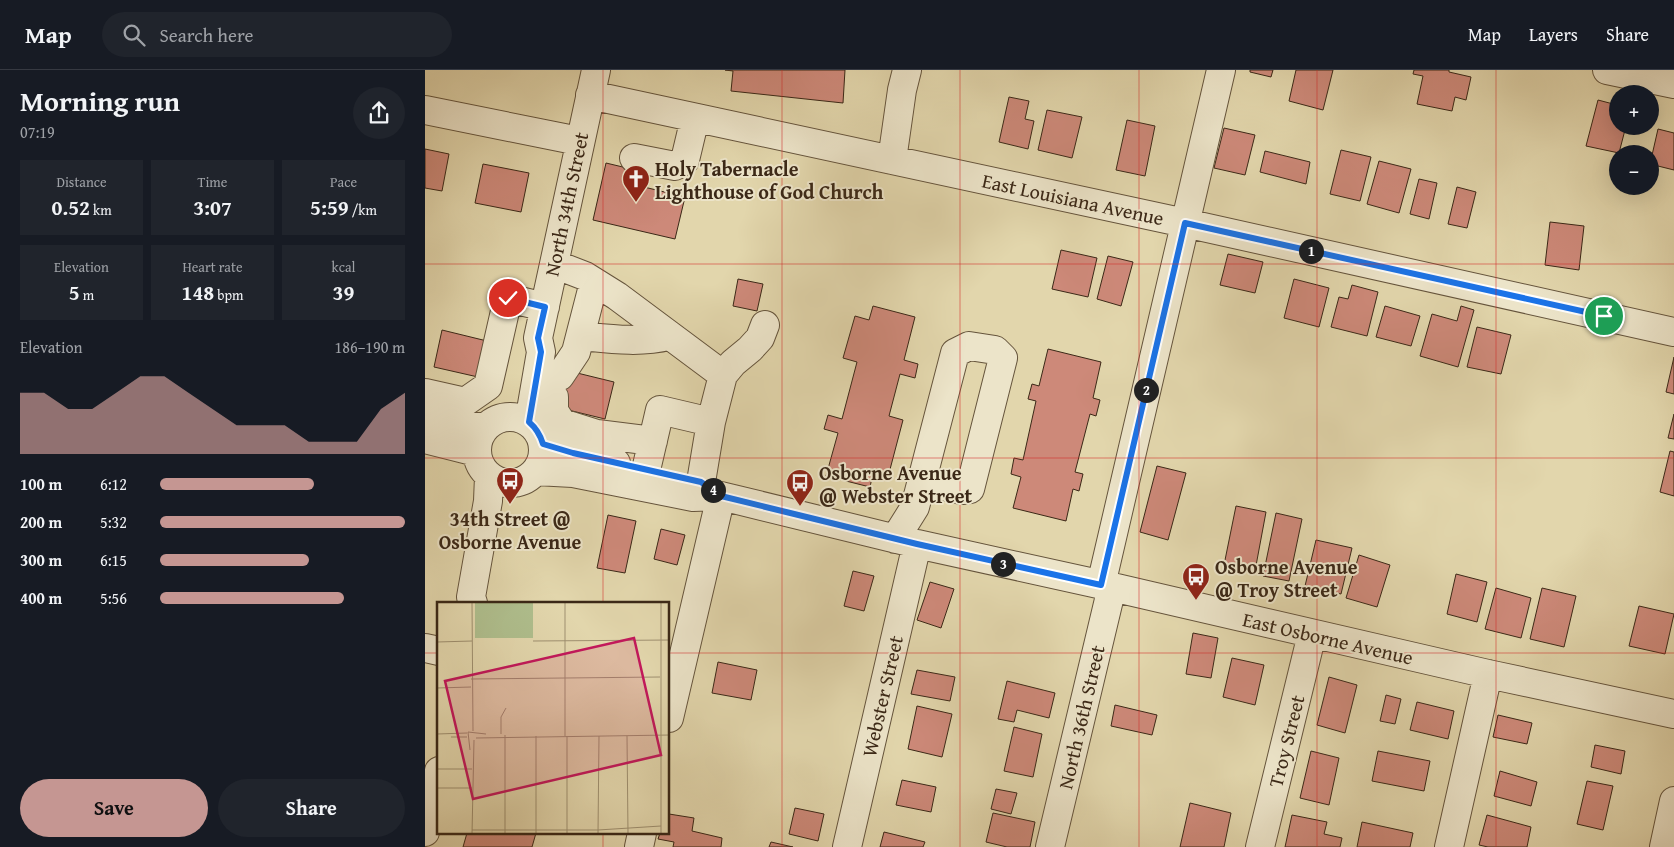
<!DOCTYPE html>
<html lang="en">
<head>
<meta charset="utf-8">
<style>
  :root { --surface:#171b24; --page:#20242c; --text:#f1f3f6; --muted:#9ea1a6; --line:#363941; --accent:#c59692 }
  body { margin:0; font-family:"Gentium Book Plus",serif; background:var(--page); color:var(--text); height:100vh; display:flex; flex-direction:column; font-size:19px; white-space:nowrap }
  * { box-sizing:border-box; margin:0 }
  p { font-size:16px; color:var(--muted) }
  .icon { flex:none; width:28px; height:28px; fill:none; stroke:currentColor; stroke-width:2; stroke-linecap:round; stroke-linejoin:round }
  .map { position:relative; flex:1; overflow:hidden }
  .details { display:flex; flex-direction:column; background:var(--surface); width:425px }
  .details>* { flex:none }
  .tools { position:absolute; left:1184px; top:15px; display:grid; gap:10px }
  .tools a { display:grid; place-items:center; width:50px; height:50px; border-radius:50%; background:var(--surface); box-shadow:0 5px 20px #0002; font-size:25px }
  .pin { position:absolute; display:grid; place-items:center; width:42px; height:42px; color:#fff; margin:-21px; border:2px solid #fff; border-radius:50%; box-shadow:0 1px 5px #0007 }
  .km { position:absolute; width:25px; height:25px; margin:-12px; border-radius:50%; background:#222; color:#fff; font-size:14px; line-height:25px; text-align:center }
  .round { display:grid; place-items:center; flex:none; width:52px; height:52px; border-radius:26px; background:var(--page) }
  .summary { display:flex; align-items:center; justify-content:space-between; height:85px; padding:0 20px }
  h1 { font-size:28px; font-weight:700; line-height:38px }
  .stats { display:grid; grid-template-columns:repeat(3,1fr); gap:8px; height:85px; padding:5px 20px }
  .stats div { display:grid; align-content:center; border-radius:0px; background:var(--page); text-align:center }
  .stats b { font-size:21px; font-weight:700 }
  .stats small { font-size:14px; font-weight:400 }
  .stats p { font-size:14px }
  .chart { height:140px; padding:10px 20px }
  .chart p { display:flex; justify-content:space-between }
  .chart svg { width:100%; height:90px; margin-top:5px; fill:var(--accent); opacity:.7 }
  .button { display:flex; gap:10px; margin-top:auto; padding:10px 20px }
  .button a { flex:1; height:58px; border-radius:30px; background:var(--accent); color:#111; font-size:20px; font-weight:700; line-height:58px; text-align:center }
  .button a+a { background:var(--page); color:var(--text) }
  ul { padding:0 20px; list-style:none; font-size:16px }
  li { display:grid; grid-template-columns:80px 60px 1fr; align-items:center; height:38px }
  li i { height:12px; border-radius:6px; background:var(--accent) }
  header { display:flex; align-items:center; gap:30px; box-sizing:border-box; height:70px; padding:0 25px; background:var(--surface); border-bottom:1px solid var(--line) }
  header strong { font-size:24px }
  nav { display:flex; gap:28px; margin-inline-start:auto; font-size:18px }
  .search { width:350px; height:45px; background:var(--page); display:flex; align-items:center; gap:12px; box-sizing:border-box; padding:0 18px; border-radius:28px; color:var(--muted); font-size:19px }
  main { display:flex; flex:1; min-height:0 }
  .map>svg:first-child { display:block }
  .building { fill:#cd8979; stroke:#3b2817 }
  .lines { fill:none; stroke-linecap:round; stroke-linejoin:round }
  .minor-casing { stroke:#65543c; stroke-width:30 }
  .minor { stroke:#ece4c9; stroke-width:28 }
  .route-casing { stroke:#fff; stroke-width:10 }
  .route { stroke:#1a73e8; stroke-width:6 }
  .grid { fill:none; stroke:#d62828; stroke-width:1; stroke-opacity:0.55 }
  .labels { text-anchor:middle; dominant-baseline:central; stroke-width:4; stroke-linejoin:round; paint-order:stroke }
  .poi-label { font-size:20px; font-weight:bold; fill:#3b2817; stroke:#ece4c9; text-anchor:start }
  .street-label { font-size:20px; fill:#3b2817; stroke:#ece4c9 }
  .inset-road { fill:none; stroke:#9f9070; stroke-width:1 }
  .view { fill:#c2185b; fill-opacity:0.15; stroke:#c2185b; stroke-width:2.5 }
  .inset-edge { fill:none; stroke:#3b2817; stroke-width:2.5 }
</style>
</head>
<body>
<header>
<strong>Map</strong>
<div class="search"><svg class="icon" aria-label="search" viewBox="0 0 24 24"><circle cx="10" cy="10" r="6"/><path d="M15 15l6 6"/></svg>Search here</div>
<nav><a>Map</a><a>Layers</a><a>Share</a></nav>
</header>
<main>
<section class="details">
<div class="summary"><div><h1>Morning run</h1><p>07:19</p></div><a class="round"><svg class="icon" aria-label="share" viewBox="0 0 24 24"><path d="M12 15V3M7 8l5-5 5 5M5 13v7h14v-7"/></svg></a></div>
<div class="stats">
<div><p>Distance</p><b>0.52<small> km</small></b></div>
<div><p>Time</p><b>3:07</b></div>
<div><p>Pace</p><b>5:59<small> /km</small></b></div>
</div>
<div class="stats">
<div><p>Elevation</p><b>5<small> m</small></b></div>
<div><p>Heart rate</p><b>148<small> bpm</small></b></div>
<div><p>kcal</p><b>39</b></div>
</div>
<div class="chart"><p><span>Elevation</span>186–190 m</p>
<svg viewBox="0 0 160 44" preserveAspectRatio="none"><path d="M0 44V14L10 14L20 22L30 22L40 14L50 6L60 6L70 14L80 22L90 30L100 30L110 30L120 38L130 38L140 38L150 22L160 14V44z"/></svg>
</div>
<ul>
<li><b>100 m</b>6:12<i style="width:63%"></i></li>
<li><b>200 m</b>5:32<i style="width:100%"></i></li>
<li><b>300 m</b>6:15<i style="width:61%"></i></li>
<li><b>400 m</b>5:56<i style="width:75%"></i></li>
</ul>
<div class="button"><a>Save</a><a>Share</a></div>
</section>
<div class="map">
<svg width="1249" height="777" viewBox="0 0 1249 777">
  <rect width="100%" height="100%" fill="#e2d6ac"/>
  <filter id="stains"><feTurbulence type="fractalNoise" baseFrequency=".004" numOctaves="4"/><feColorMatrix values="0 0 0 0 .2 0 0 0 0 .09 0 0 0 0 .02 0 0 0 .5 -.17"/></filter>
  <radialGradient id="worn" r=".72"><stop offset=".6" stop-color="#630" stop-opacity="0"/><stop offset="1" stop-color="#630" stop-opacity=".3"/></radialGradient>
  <path class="building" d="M300 0H420L418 33 306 21 308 1Z
    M825 0H848L846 7 825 2Z
    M871 0H908L898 40 864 31Z
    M989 0H1024V2L1046 7 1041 30 1030 27 1027 41 992 34 998 6 988 4Z
    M584 27 604 31 600 49 609 51 603 79 574 72Z
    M1173 30 1192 35V56H1201L1194 83 1161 76Z
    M622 40 657 47 647 88 613 80Z
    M702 50 730 56 720 106 691 100Z
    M799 58 830 65 820 105 789 98Z
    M1233 59 1249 63V100L1225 94Z
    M0 79 24 84 17 121 0 118Z
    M916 80 946 87 935 131 905 124Z
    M840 81 885 92 881 114 835 102Z
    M954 91 986 99 974 143 942 134Z
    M181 93 223 103 219 117 260 127 250 169 168 150Z
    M58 94 104 103 96 142 50 133Z
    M994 109 1012 113 1004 149 985 144Z
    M1032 117 1051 122 1042 158 1023 154Z
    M1125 152 1159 156 1154 200 1120 195Z
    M636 180 672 188 663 227 627 219Z
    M803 184 838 192 830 223 795 215Z
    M683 186 708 192 696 236 672 229Z
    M313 209 338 214 332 241 308 236Z
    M869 209 904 218 894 257 859 248Z
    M927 215 953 222 942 266 906 257 914 227 923 229Z
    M448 236 490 247 479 290 493 294 490 308 475 304 464 346 478 350 463 407 448 403 445 417 401 406 413 363 399 359 403 345 417 349 432 292 418 288 430 246 444 250Z
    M960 236 995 246 986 276 951 267Z
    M1036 236 1049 240 1033 297 995 286 1007 244 1032 251Z
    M1052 257 1086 265 1076 304 1042 297Z
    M17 260 62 271 53 307 9 297Z
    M623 279 676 292 668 328 675 330 671 346 665 344 650 402 658 404 654 421 648 419 641 451 588 438 596 407 586 404 589 388 598 390 611 331 603 329 607 314 614 316Z
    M1249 287V324L1241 322Z
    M144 301 189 312 180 349 135 338Z
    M1249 344V369L1243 368Z
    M1245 381 1249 382V426L1235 422Z
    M732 396 761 403 743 470 715 462Z
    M811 436 841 442 830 501 799 495Z
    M851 443 877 449 864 511 838 506Z
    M183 445 211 451 200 503 172 498Z
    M236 459 260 465 252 495 229 489Z
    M891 470 927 478 916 524 880 516Z
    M934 485 965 495 952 537 921 528Z
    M428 501 449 506 439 541 419 536Z
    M1031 504 1062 512 1052 552 1022 544Z
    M505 512 529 519 516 558 492 550Z
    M1071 518 1106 528 1096 568 1060 559Z
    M1117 518 1151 526 1139 577 1105 569Z
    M1214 536 1249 544 1240 584 1204 576Z
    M768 563 793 568 786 608 761 604Z
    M807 588 839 595 830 635 798 627Z
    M293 592 332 600 326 630 287 623Z
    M492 600 530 607 525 631 486 624Z
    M904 607 932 615 920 663 892 655Z
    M582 611 630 623 624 648 592 640 589 652 573 649Z
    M961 625 976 629 970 654 955 651Z
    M992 632 1029 641 1023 669 985 660Z
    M690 635 732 645 727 665 686 656Z
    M492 636 527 644 517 687 483 679Z
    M1073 645 1107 653 1102 674 1068 667Z
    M589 657 617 664 608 707 579 701Z
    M1170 675 1200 681 1196 704 1166 697Z
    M886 681 914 688 904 735 875 728Z
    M953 681 1005 691 999 721 947 711Z
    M1075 701 1112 712 1106 736 1069 726Z
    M477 710 511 717 506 742 471 735Z
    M1162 711 1188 716 1178 760 1152 754Z
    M571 719 592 723 586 744 566 739Z
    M765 733 806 743 799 777H755Z
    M370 738 399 744 393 771 364 764Z
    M568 743 610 752 605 777H582L561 772Z
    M244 744 269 748 267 761 297 768 296 777H248L249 772 233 769 235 763H244Z
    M867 745 902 752 899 764 917 768 915 777H860Z
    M1062 745 1106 757 1102 777H1063L1054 775Z
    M937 752 988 763 985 777H932Z
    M459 762 500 772 498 777H455Z
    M42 763H111L107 777H38Z
    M346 772 368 777H344Z"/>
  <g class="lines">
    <defs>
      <path id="minor" d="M1182 0 1249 14
        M165 25 760 153 1249 262
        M0 40 154 71
        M209 88 250 96 260 90 270 48
        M467 90 477 20 482 0
        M129 194 160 206 192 226 298 305
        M156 266C186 269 215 273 244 266
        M135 306 151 282 169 212
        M0 323 40 332 63 316 83 228 120 237
        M129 327V341L137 353 172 364 228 371
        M52 380a33 33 0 1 1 66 0a33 33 0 1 1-66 0Z
        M0 348 33 355 60 357
        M104 352 116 282 113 268 171 0
        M0 369 51 382
        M118 374 148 383 191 393
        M221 400 235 340 286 352
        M111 401 148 403 268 427 296 426 492 474 687 517 1063 604 1249 644
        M276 412 286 352 298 305 308 293 325 279 335 268 340 255
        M470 469 490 437 530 283 544 276 570 280 578 288 545 419 537 420 497 412
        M676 515 796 0
        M48 533 46 527 63 431 64 406
        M0 578 14 581
        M244 648 296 426
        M0 762 14 701
        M214 777 217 763
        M422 777 492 474
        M625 777 687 517
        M835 777 887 564
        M1024 777 1063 604
        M1239 777 1249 731"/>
    </defs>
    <use href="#minor" class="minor-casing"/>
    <use href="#minor" class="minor"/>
  </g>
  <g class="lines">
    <defs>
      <path id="route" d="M83 228 120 237 113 268 116 282 104 352C111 358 115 364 118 374L148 383 276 412 296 426 492 474 676 515 760 153 1179 246"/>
    </defs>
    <use href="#route" class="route-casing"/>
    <use href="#route" class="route"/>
  </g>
  <path class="grid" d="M178 0V533M357 0V777M535 0V777M714 0V777M892 0V777M1071 0V777M0 194H1249M0 388H1249M0 583H14M244 583H1249M178 763V777"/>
  <defs>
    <symbol id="church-pin" viewBox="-11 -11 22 30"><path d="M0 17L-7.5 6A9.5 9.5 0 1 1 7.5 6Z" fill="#8f2418" stroke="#ece4c9"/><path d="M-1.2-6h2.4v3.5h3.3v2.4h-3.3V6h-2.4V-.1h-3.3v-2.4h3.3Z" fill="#fff"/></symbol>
    <symbol id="bus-pin" viewBox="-11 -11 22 30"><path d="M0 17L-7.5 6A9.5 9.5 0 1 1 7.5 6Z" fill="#8f2418" stroke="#ece4c9"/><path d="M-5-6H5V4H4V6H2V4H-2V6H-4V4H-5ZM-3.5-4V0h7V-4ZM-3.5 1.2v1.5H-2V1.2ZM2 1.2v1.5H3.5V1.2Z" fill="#fff"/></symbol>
  </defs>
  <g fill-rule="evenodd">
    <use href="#church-pin" x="195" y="93" width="32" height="43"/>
    <use href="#bus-pin" x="69" y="395" width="32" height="43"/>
    <use href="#bus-pin" x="359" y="397" width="32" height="43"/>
    <use href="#bus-pin" x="755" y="491" width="32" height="43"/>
  </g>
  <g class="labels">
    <g class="poi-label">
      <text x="230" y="98">Holy Tabernacle<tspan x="230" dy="23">Lighthouse of God Church</tspan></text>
      <text x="394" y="402">Osborne Avenue<tspan x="394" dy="23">@ Webster Street</tspan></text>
      <text x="85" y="448" text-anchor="middle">34th Street @<tspan x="85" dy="23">Osborne Avenue</tspan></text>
      <text x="790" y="496">Osborne Avenue<tspan x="790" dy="23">@ Troy Street</tspan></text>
    </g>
    <g class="street-label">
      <text transform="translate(648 129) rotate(12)">East Louisiana Avenue</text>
      <text transform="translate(141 134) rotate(-78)">North 34th Street</text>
      <text transform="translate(903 568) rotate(13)">East Osborne Avenue</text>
      <text transform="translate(457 626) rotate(-77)">Webster Street</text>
      <text transform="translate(656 647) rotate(-77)">North 36th Street</text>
      <text transform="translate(861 671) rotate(-76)">Troy Street</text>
    </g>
  </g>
  <g transform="translate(12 532)">
    <rect width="232" height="232" fill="#e2d6ac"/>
    <path d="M38 1H96V36H38Z" fill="#afbe8d"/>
    <path class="inset-road" d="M35 1 36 129M128 1V134M96 39 233 38M0 40 35 39M34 77 223 75M0 86 34 85M0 132 30 131M64 132V115L69 106M190 134 191 232M14 135H30M39 136 233 133M33 148 31 130 49 132M0 167H35M0 186H35M35 228H161L224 224M35 232 37 138M68 232V133M99 232V134M130 232V134M161 232 162 134M224 232V1"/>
    <path class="view" d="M197 36 224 153 36 197 8 79Z"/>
    <rect width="232" height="232" class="inset-edge"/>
  </g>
  <rect width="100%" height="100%" filter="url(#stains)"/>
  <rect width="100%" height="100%" fill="url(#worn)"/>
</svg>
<div class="tools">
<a>+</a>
<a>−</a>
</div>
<div class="pin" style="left:1179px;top:246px;background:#1e9e55"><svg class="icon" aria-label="arrive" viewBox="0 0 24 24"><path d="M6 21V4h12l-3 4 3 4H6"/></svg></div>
<div class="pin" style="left:83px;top:228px;background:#d93025"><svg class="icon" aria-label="check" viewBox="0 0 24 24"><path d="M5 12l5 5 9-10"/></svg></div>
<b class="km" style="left:886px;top:181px">1</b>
<b class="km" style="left:721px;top:320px">2</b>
<b class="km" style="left:578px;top:494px">3</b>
<b class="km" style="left:288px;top:420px">4</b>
</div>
</main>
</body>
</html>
